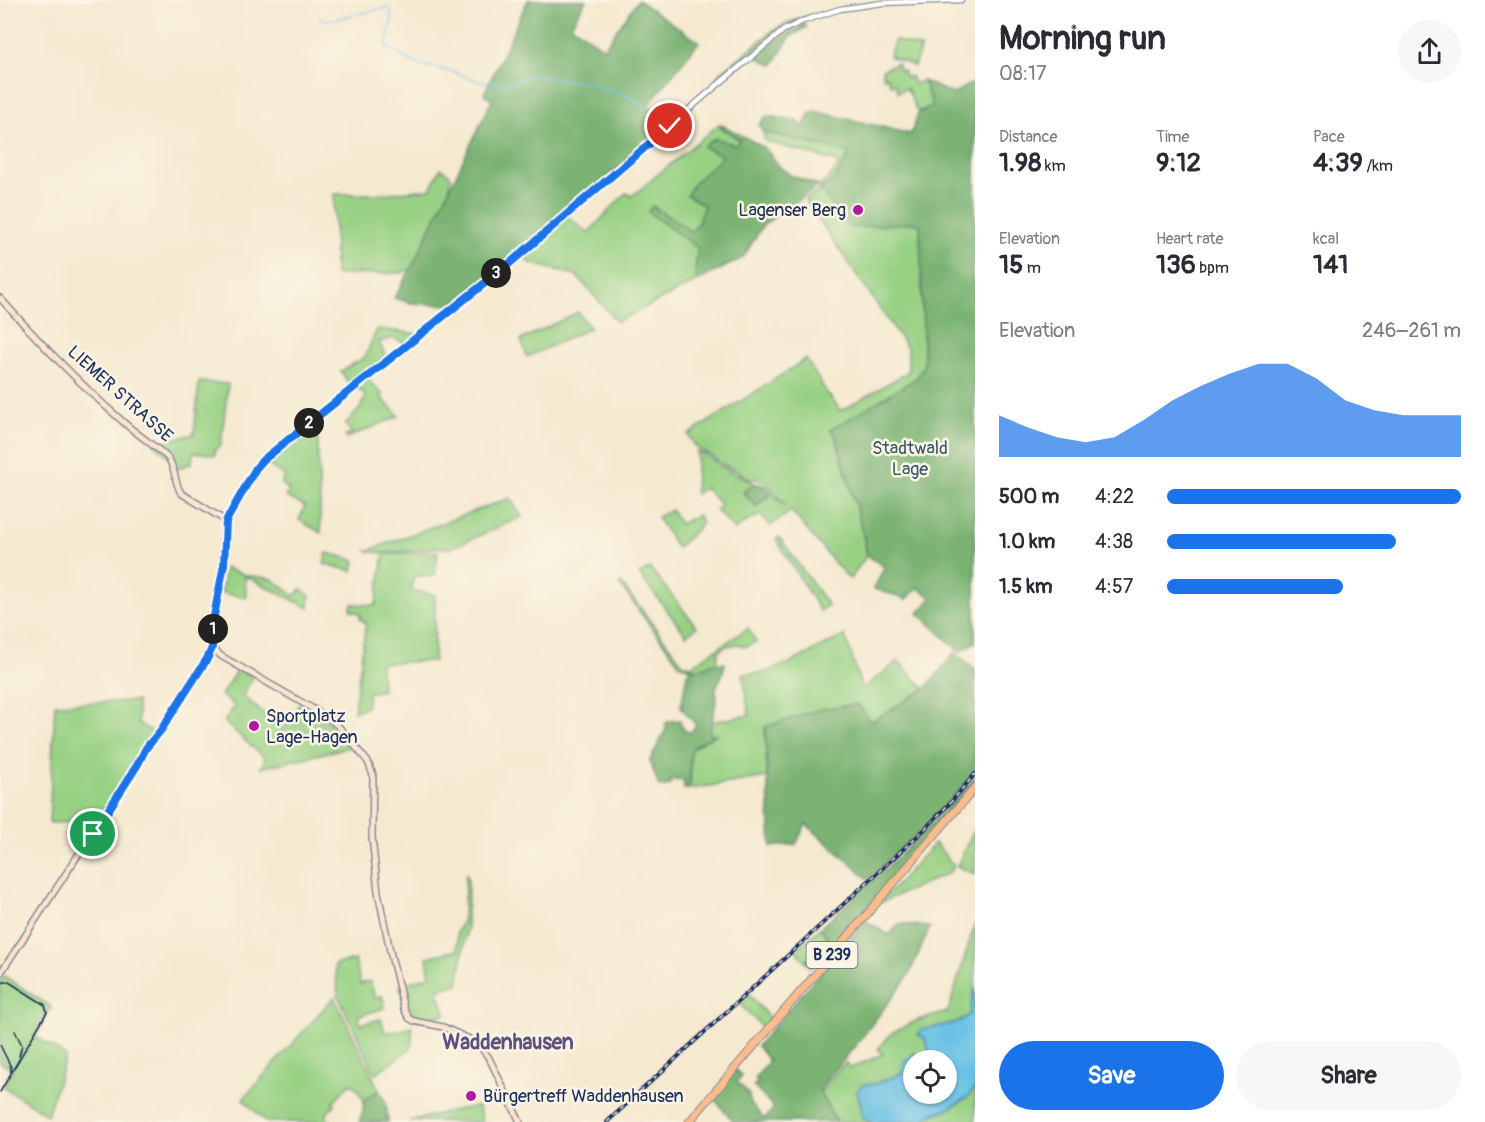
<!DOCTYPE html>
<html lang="en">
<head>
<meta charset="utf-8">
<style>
  :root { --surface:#fff; --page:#f7f7f7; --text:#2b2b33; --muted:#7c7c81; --accent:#1a73e8 }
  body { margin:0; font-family:Pangolin,sans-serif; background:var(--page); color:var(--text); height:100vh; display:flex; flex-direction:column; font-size:22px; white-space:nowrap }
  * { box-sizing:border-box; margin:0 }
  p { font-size:20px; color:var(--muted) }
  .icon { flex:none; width:33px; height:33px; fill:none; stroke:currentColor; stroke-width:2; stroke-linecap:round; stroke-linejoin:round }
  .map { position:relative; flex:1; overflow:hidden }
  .panel { display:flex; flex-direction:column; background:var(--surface); width:510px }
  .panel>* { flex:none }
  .controls { position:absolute; left:903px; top:1050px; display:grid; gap:12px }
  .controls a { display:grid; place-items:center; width:54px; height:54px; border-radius:50%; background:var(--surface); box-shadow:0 2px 4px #0004; font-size:30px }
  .pin { position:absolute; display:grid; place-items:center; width:51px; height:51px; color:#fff; margin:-26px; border:3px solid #fff; border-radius:50%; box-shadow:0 2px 6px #0007 }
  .km { position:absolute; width:30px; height:30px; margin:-15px; border-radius:50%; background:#222; color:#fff; font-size:16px; line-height:30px; text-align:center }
  .round { display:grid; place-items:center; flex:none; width:63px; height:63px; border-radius:32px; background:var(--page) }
  .overview { display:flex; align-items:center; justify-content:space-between; height:102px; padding:0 24px }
  h1 { font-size:33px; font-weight:800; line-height:45px }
  .stats { display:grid; grid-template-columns:repeat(3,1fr); gap:9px; height:102px; padding:6px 24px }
  .stats div { display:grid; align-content:center }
  .stats b { font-size:26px; font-weight:800 }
  .stats small { font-size:16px; font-weight:400 }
  .stats p { font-size:16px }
  .chart { height:168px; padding:12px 24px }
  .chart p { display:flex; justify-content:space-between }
  .chart svg { width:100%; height:108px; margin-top:6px; fill:var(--accent); opacity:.7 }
  .action { display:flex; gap:12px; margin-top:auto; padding:12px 24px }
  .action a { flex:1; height:69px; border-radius:36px; background:var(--accent); color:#fff; font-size:24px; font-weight:800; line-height:69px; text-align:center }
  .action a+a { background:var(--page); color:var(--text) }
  ul { padding:0 24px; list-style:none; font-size:20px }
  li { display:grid; grid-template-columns:96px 72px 1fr; align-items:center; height:45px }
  li i { height:15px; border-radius:8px; background:var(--accent) }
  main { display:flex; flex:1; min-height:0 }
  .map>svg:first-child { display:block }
  .green { fill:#99d184; stroke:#5a8071; stroke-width:1.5 }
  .forest { fill:#7ab372; stroke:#4a7168; stroke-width:1.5 }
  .water { fill:#67c1e5; stroke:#4178a2; stroke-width:1.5; fill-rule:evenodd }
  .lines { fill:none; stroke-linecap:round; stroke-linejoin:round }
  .stream { stroke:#67c1e5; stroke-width:1.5 }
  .tertiary-casing { stroke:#888c96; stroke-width:7 }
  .secondary-casing { stroke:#888c96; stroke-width:8 }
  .primary-casing { stroke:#888c96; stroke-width:9 }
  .tertiary { stroke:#fff; stroke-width:4.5 }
  .secondary { stroke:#fde4d1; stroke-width:5 }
  .primary { stroke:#fabc8b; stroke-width:7 }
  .tram { stroke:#1b2f5e; stroke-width:1.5 }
  .rail-casing { stroke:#1b2f5e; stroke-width:4 }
  .rail { stroke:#fcf5e5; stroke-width:1.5; stroke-dasharray:4.5; stroke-linecap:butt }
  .route-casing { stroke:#fff; stroke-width:12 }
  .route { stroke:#1a73e8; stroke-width:8 }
  .poi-dot { fill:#b5179e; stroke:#fcf5e5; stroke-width:2 }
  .labels { text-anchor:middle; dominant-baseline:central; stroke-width:5; stroke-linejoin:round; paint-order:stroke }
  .shield { fill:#fcf5e5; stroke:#5e6a86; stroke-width:1.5 }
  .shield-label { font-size:16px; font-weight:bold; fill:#1b2f5e }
  .poi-label { font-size:18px; fill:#1b2f5e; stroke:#fcf5e5; text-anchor:start }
  .street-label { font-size:18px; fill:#1b2f5e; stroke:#fcf5e5 }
  .park-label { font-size:18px; fill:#3a5868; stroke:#fcf5e5 }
  .quarter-label { font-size:21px; font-weight:bold; fill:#5e517f; stroke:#fcf5e5 }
</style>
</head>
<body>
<main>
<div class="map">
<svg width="975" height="1122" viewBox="0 0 975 1122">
  <rect width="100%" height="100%" fill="#fcf5e5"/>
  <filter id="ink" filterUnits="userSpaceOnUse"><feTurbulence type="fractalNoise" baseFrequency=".0167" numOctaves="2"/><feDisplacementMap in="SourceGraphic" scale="12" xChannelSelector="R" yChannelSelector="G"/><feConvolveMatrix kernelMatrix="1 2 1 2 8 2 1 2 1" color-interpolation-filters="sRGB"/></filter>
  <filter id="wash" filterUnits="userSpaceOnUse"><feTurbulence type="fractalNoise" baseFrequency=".008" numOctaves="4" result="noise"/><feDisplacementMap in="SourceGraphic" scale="24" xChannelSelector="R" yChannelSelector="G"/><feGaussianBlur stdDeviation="1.35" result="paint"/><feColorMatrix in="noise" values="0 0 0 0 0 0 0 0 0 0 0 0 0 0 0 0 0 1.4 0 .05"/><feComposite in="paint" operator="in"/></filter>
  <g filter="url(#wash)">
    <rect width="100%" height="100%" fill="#f5e9cf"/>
    <path class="green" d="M895 40 921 48 914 66 889 56Z
      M897 63 900 71 903 70 906 78 911 76 914 84 923 81 933 106 917 112 907 88 898 92 895 83 891 85 887 77 884 78 882 70Z
      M719 124 722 125 720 127 740 140 736 146 704 147 724 156 687 195 704 205 699 221 692 232 652 206 648 212 699 249 695 268 697 281 617 322 576 275 530 263 522 255 567 216 588 233 626 193 632 196Z
      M763 132 851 153 834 180 911 223 920 224 924 366 917 378 831 430 835 435 862 529 867 555 850 579 846 576 791 511 770 526 761 515 744 523 735 530 716 510 721 505 705 488 695 494 697 451 706 455 721 466 754 483 743 492 756 506 772 493 786 506 769 485 755 478 752 480 739 473 740 472 724 465 705 452 696 447 688 435 806 359 827 393 841 411 908 372V349L805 200 820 190 819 186 830 177 840 163 765 141Z
      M441 168 451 176 449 190 411 269 401 273 335 275 334 194H380L430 189Z
      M578 312 590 328 527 357 521 340Z
      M377 329 419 334 407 344 393 338 379 342 387 360 368 375 369 381 383 395 381 397 399 416 347 438 345 436 352 433 345 424 359 410 366 396 354 384 350 386 341 371 365 357Z
      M199 382 228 384 221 445 215 450V455L193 452 192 463 176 469 172 460 154 444 194 434Z
      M313 425H317L321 533 299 520 305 506 286 497 289 490 281 484 285 475 264 463Z
      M510 498 522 517 449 549 444 547C426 549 382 556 367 551Z
      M671 510 680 524 698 515 702 523 686 540 677 548 657 517Z
      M779 537 828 605 820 611 776 539Z
      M438 552 435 576H414L411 590 435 595 434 661 381 663 382 691 369 692 366 708 354 711 366 623 360 619V613L350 610 352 604 376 605 384 554Z
      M327 553 355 560 353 571 324 564Z
      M225 568 245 575 272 579 295 596 301 589 310 596 309 608 245 576 246 597 221 593Z
      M650 568 697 627 686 635 639 574Z
      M621 583 680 660 684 664 691 666 748 628 756 642 745 647 738 644 726 646 718 652 717 664C710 664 708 667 702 668 693 670 687 666 680 665L619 584Z
      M845 635 862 689 898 661 925 689 871 722 765 727 767 777 689 789 691 778 690 754 694 747 711 738 714 735 709 736 711 722 749 715 743 674 763 673 792 662Z
      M238 668 253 677 243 696 283 730 299 704C324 718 335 725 354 746L261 768 265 758 224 722 235 706 221 695Z
      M137 701 138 723 156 734 100 821 49 823 55 704Z
      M974 829H975V874L957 866Z
      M935 843 954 866 949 873 880 903Z
      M466 873 468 880 467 927 458 984 437 990 446 1014C408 1025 409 1023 400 985L430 976 427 957 457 950V932L463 919Z
      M975 923V984L970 1014 959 1022 921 1030 929 1051 917 1057 915 1053 902 1073 857 1091 862 1109 861 1114 869 1122H837L820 1092 846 1062 851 1068 883 1054 878 1049 893 1032 918 1020 948 1012Z
      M820 928 827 936 805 961 796 950Z
      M355 960 360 984 370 981 375 998 382 996 385 1007 381 1009 358 1016 360 1024 381 1019 385 1032H393L412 1027V1046L410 1049 375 1074 338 995 335 964Z
      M4 976 51 1007 35 1036 66 1056 47 1115 4 1087 13 1070 0 1062V983Z
      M749 994 770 1019 762 1027 739 1003Z
      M334 997 379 1090 364 1100 357 1089 350 1083 333 1102 335 1104 328 1112 326 1118 332 1122H266L243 1099Z
      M975 1087V1122H922C930 1114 938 1114 948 1109 959 1104 968 1097 975 1087Z
      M478 1106 483 1122 409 1121 455 1110Z"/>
    <path class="forest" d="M528 0H586L571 25 604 48 638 0 699 42 648 105 667 125 551 225 453 305 411 303 394 298 411 269 492 100 484 94Z
      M814 14 787 27 773 36 737 66 716 80 719 74 772 31 789 22Z
      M804 24 807 27 790 37 773 65 756 57 775 41Z
      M923 81 953 94 970 84 975 83V263H973L972 279 975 280V642L960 652 918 613 932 598 918 588 905 600 901 597 874 589 884 567 867 555 862 529 836 435 830 430 917 378 924 366 920 224 911 223 850 228 820 189 834 180 850 153 763 132 759 125 766 116 795 120 804 126 809 114 815 111 911 134 918 113 933 106Z
      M722 125 765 148 780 167 790 175 819 186 763 225 743 258 697 281 695 268 698 248 648 212 652 206 692 232 699 221 704 205 687 195 694 183 723 156 703 147 715 138 735 145 740 140 719 127Z
      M754 483 767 487 772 493 756 506 743 492Z
      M955 652 975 670V772L949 802 929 823 868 879 806 824 796 844 771 847 765 727 820 709 858 704 871 722 925 689Z
      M725 663C724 668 723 673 721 678 717 685 714 688 717 697L709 735 716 734C710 740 700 741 695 746 687 753 691 778 689 789H684V781L677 780 670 781 671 785 659 787 650 760 667 727 665 725 668 721 680 720 683 729 690 733 696 725 681 707 687 674 691 669 705 668 710 664Z
      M975 777V781L857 919 811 968 805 961 827 936 820 928C873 880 929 832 975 777Z
      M865 920 889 935 900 923 930 927 909 975 863 1036 819 1090 836 1122H734L713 1098 736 1070 742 1076 737 1082 749 1094 750 1103 764 1119 774 1108 753 1086 758 1083 755 1078 769 1061 757 1046Z
      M379 1090 386 1103 388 1122H359L363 1110 364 1100Z"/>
    <path class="water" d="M975 984V1087L968 1097 948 1109 932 1114 922 1122H869L861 1114 862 1108 857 1091 863 1084H876L902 1073 905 1060 915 1053 917 1057 929 1051 924 1037 918 1035 921 1030 959 1022 970 1014ZM914 1060H946V1094H914Z"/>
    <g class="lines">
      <path class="stream" d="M358 14 390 7
        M319 15C321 21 327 20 333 19
        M336 19 354 15
        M386 46 392 20 391 11
        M386 47 397 52 403 57 421 65 454 72 480 82H491L505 85 528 75 591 83 623 94 646 107 652 119 658 125"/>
    </g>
  </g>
  <g filter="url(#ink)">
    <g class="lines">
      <defs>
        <path id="tertiary" d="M226 521 256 468 263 460 510 263 715 87 784 30 803 21 840 9 882 3 961 0"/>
        <path id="secondary" d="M0 298C38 341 78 382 121 420 136 434 153 444 168 458 176 469 174 482 181 493L226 521 223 565 214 616 212 636V648L206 661 161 730 146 748 138 764 0 974
          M212 648 221 656 329 718 340 728 368 762 373 775 372 837 378 892 390 951 404 1009 409 1018 414 1021 443 1027 471 1040 479 1045 489 1058 520 1122"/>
        <path id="primary" d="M689 1122 975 788"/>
      </defs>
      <use href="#tertiary" class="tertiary-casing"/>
      <use href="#secondary" class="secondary-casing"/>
      <use href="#primary" class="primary-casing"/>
      <use href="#tertiary" class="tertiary"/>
      <use href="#secondary" class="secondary"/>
      <use href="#primary" class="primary"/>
      <path class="tram" d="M0 985 4 982H9L45 1005 47 1012 0 1092
        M15 1031 22 1045 19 1056
        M0 1045 11 1067V1073"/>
      <defs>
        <path id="rail" d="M607 1122 925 829 951 802 975 774"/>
      </defs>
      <use href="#rail" class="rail-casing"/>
      <use href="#rail" class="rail"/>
    </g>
  </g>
  <g class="lines" filter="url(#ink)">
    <defs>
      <path id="route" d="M93 834 138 764 146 748 161 730 207 659 212 648 214 616 224 565 226 521 256 468 263 460 510 263 670 126"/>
    </defs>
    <use href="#route" class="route-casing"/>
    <use href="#route" class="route"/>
  </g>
  <g class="poi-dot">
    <circle cx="858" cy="210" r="6"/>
    <circle cx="254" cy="726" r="6"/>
    <circle cx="471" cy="1096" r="6"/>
  </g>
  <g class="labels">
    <rect class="shield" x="806.5" y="942" width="51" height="26" rx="4.5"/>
    <g class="shield-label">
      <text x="832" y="955">B 239</text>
    </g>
    <g class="poi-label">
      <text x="846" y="210" text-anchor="end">Lagenser Berg</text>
      <text x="266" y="716">Sportplatz<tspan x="266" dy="21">Lage-Hagen</tspan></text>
      <text x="483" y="1096">Bürgertreff Waddenhausen</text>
    </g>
    <g class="street-label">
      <text transform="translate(120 394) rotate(42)">LIEMER STRASSE</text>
    </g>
    <g class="park-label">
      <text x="910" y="448">Stadtwald<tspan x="910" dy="21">Lage</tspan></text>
    </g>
    <g class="quarter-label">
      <text x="508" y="1042">Waddenhausen</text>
    </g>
  </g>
</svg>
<div class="controls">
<a><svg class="icon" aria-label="locate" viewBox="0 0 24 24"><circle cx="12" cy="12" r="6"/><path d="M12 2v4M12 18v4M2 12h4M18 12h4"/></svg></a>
</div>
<div class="pin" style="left:93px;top:834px;background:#1e9e55"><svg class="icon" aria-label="arrive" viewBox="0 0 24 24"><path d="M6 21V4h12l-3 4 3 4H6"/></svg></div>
<div class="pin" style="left:670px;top:126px;background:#d93025"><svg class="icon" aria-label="check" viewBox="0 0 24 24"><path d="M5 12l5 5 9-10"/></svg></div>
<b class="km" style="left:213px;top:629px">1</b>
<b class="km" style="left:309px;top:423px">2</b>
<b class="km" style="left:496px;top:273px">3</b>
</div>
<section class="panel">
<div class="overview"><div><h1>Morning run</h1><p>08:17</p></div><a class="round"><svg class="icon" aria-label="share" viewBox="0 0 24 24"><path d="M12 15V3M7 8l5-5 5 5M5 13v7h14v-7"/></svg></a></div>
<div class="stats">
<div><p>Distance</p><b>1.98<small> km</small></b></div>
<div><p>Time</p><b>9:12</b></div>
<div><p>Pace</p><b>4:39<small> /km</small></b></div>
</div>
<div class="stats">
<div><p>Elevation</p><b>15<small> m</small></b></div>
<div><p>Heart rate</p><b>136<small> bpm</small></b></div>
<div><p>kcal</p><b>141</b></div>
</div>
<div class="chart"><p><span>Elevation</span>246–261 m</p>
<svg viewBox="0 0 160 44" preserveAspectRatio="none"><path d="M0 44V27L10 32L20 36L30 38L40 36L50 29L60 21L70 15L80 10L90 6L100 6L110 12L120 21L130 25L140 27L150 27L160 27V44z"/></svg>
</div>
<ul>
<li><b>500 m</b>4:22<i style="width:100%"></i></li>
<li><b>1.0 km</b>4:38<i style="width:78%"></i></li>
<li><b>1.5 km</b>4:57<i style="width:60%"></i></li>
</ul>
<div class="action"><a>Save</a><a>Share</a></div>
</section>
</main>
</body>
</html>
